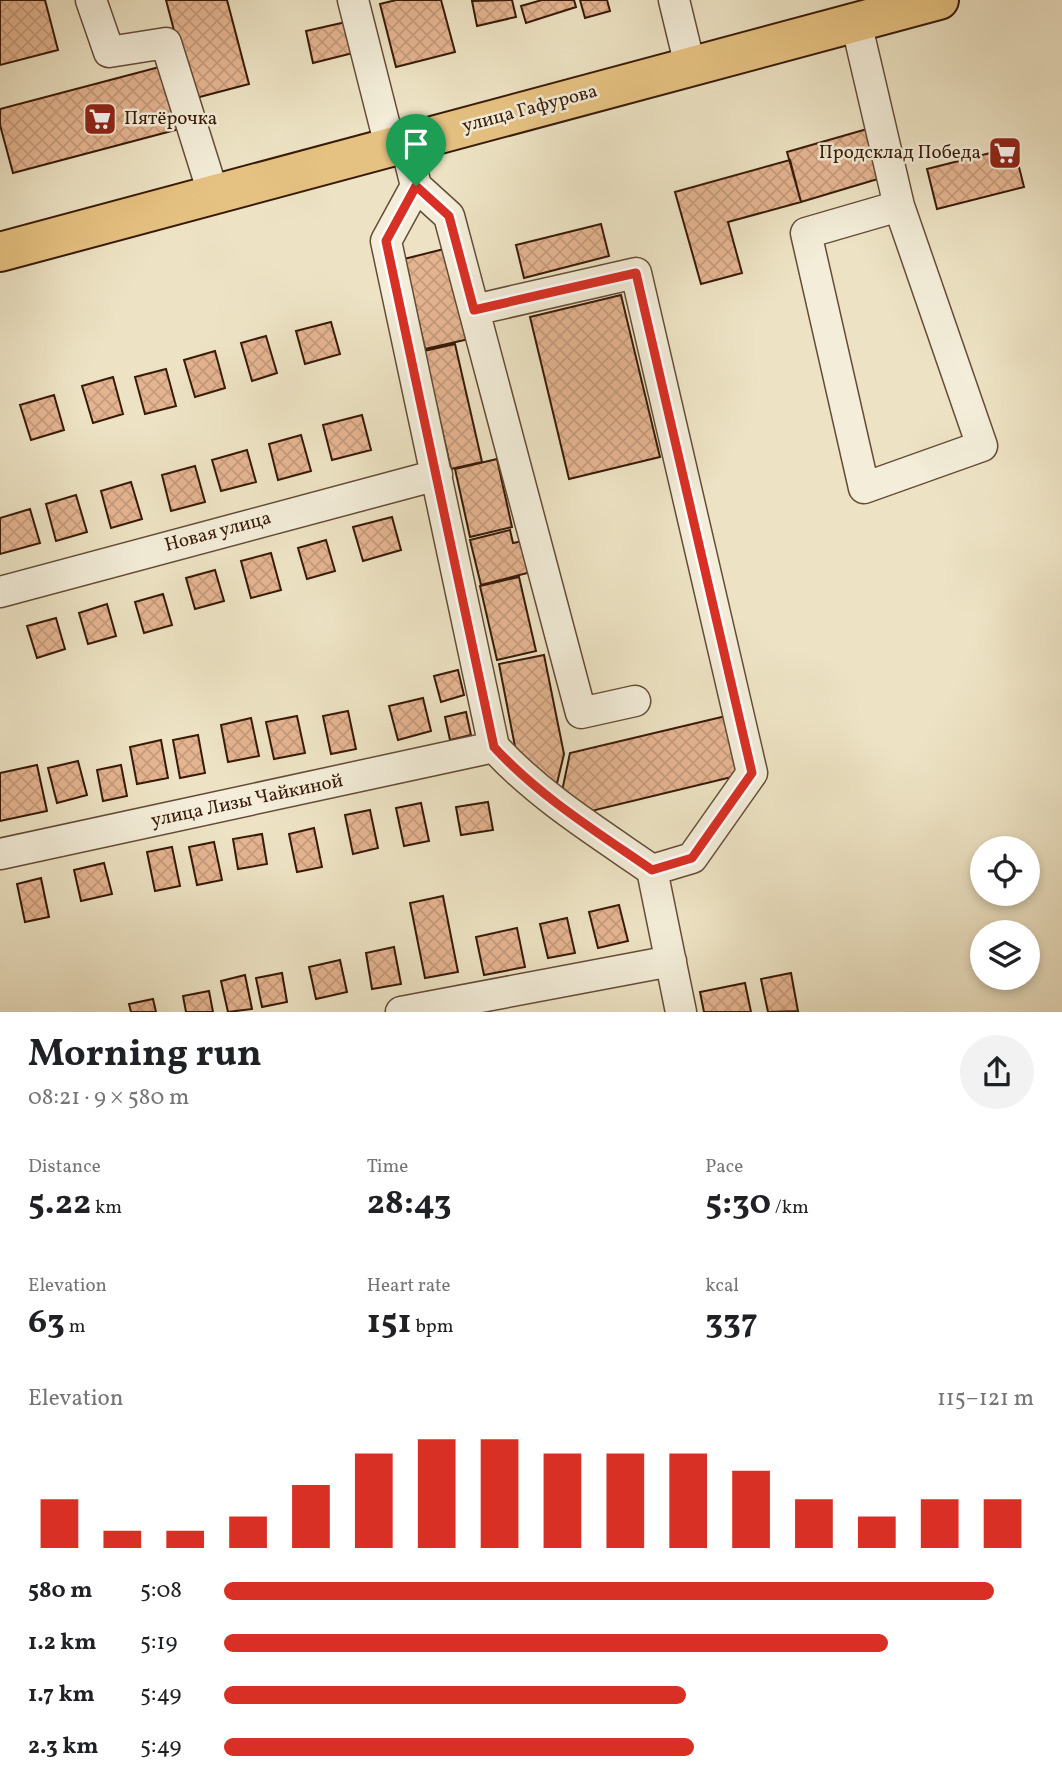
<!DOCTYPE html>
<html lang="en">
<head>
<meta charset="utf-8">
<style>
  :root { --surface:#fff; --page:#f2f2f2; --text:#202124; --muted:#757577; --accent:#d93025 }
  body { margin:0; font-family:Vollkorn,serif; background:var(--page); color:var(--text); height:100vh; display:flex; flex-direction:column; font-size:26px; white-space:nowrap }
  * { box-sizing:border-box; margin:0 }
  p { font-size:23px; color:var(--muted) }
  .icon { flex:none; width:38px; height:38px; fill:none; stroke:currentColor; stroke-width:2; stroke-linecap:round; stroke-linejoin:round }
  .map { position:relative; height:1012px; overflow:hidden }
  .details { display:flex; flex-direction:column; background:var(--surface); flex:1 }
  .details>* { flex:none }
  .fabs { position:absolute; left:970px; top:836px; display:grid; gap:14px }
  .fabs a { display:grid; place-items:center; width:70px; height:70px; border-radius:50%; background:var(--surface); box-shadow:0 4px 10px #0003; font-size:35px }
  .pin { position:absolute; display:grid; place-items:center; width:60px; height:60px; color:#fff; margin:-72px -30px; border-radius:50% 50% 50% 0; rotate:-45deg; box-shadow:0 0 7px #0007 }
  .pin .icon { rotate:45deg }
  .round { display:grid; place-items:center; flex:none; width:74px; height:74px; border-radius:37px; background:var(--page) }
  .overview { display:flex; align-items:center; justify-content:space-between; height:119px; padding:0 28px }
  h1 { font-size:38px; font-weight:700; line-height:52px }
  .metrics { display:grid; grid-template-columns:repeat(3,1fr); gap:10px; height:119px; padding:7px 28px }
  .metrics div { display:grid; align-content:center }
  .metrics b { font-size:35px; font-weight:700 }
  .metrics small { font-size:19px; font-weight:400 }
  .metrics p { font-size:19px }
  .chart { height:196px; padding:14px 28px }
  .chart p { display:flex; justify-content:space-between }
  .chart svg { width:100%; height:126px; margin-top:7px; stroke:var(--accent); stroke-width:6 }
  ul { padding:0 28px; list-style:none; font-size:23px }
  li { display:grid; grid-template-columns:112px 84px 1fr; align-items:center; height:52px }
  li i { height:18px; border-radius:9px; background:var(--accent) }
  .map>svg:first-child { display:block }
  .building { fill:url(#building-cross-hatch); stroke:#381a08; stroke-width:2 }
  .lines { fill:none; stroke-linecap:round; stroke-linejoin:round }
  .minor-casing { stroke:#654c37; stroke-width:33 }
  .major-casing { stroke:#381a08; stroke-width:42 }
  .minor { stroke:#f3edd9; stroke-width:30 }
  .major { stroke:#e6c282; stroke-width:38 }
  .route-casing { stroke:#fff; stroke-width:14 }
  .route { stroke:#d93025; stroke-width:9 }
  .labels { text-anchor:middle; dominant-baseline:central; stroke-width:5; stroke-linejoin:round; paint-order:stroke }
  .street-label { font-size:19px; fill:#381a08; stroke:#f3edd9 }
  .poi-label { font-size:19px; fill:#381a08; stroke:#f3edd9; text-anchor:start }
</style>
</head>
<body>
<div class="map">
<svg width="1062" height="1012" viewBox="0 0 1062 1012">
  <defs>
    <pattern id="building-cross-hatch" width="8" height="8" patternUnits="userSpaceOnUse" patternTransform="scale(1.75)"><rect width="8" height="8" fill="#e5b591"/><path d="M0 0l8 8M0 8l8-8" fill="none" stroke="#c59b7c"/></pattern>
  </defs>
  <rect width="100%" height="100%" fill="#ede3c4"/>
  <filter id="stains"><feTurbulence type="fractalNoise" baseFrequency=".00286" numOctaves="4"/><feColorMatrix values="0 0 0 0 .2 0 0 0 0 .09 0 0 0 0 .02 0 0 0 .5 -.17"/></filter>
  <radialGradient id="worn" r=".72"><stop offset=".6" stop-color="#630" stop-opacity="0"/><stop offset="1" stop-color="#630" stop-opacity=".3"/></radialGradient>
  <path class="building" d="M0 0H45L58 50 0 65Z
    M166 0H227L249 84 192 99Z
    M396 0H441L455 52 396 67 380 4Z
    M512 0 516 17 477 26 472 1Z
    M542 0H574L576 7 526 23 521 6Z
    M580 0H607L610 11 585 18Z
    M346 22 353 53 313 63 306 31Z
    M167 65 183 128 13 173 0 125V109Z
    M867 129 881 178 801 202 787 152Z
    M1014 147 1024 187 937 209 927 169Z
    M790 160 801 202 728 222 742 273 701 284 675 192Z
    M601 224 609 256 524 278 516 245Z
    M448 248 469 339 425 349 404 259Z
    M621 295 660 457 569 479 530 317Z
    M331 322 340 354 305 364 296 331Z
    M266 336 277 373 252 381 241 343Z
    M455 344 482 462 451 469 424 351Z
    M215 351 225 388 195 397 184 360Z
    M166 369 176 406 145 414 135 377Z
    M113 377 123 414 93 423 82 386Z
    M54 395 64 430 31 440 20 405Z
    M362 415 371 450 332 460 323 425Z
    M301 435 311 471 278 480 269 444Z
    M247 450 256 482 221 491 212 460Z
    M497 459 512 527 470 537 455 469Z
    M195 466 205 502 171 511 162 475Z
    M131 482 142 519 111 528 101 491Z
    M76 495 87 532 56 541 46 504Z
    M30 509 40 543 0 554V518Z
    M392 517 401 550 363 561 353 527Z
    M510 530 513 543 523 541 531 572 481 585 470 540Z
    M326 540 335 571 307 579 298 548Z
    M271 553 281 590 251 598 241 561Z
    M215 570 224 601 195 609 186 578Z
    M519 577 536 651 497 660 480 586Z
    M163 594 172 625 144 633 135 602Z
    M107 604 116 636 88 644 79 613Z
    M56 618 65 649 37 658 27 626Z
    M544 655 564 754 555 792 518 762 499 664Z
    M458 670 464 695 441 702 434 676Z
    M423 698 431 731 398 740 389 706Z
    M348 711 356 749 331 754 323 716Z
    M466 712 471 735 450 740 445 717Z
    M297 716 305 753 274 759 266 722Z
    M726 716 740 775 583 813 561 796 570 753Z
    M251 718 259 756 228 762 221 725Z
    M198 735 205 773 180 778 173 740Z
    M161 740 168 778 137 784 130 747Z
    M78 761 87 795 57 803 48 768Z
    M37 765 47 811 0 821V773Z
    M121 765 127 796 103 801 97 770Z
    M488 802 493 830 461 835 456 807Z
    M421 803 429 841 404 846 396 808Z
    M370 810 378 848 353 854 345 815Z
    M314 828 322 867 297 872 289 834Z
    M262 834 267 864 238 869 233 839Z
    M214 842 222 880 197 885 189 847Z
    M172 847 180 886 155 891 147 852Z
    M104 863 112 894 81 901 74 870Z
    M41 878 49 917 25 922 17 884Z
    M443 896 458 972 425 978 410 903Z
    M619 905 628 941 598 948 589 912Z
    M567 918 575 953 548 958 540 924Z
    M517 928 525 967 484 975 476 937Z
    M394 947 401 984 372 989 366 953Z
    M340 960 347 992 316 999 309 967Z
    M282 973 287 1002 262 1007 256 978Z
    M791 973 798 1011 768 1012 761 979Z
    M245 975 252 1009 228 1012 221 981Z
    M745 983 751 1012H704L700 992Z
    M209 991 213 1012H186L183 996Z
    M153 999 156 1012H131L129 1004Z"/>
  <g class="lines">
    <defs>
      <path id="minor" d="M91 0 109 52 166 43 213 193
        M353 0 390 146
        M674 0 690 66
        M856 22 899 206 806 233 864 488 982 446 899 206
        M405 142 416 186 386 241 494 747C539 796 597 832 652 870L681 1012
        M416 186 449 216 581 713 635 701
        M474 310 636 273 752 773 692 858 652 870
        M0 592 437 475
        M0 854 494 747
        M401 1012 671 961"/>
      <path id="major" d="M0 252 939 0"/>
    </defs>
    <use href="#minor" class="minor-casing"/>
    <use href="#major" class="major-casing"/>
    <use href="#minor" class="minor"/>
    <use href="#major" class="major"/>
  </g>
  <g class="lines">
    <defs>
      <path id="route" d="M416 186 449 216 474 310 636 273 752 773 692 858 652 870C597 832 539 796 494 747L386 241Z"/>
    </defs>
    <use href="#route" class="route-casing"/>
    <use href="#route" class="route"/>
  </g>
  <defs>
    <symbol id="supermarket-square" viewBox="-11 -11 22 22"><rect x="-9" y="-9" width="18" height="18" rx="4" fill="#8f2418" stroke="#f3edd9"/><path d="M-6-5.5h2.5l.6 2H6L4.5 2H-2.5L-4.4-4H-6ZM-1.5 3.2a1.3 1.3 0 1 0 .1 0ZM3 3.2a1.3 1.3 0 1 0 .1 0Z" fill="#fff"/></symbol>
  </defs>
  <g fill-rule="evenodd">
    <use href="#supermarket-square" x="81" y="100" width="38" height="38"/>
    <use href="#supermarket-square" x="986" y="134" width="38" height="38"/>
  </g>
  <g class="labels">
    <g class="street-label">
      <text transform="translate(530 109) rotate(-15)">улица Гафурова</text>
      <text transform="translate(218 532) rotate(-15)">Новая улица</text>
      <text transform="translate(247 801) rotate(-12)">улица Лизы Чайкиной</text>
    </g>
    <g class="poi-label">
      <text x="124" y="119">Пятёрочка</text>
      <text x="981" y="153" text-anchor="end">Продсклад Победа</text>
    </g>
  </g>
  <rect width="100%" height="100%" filter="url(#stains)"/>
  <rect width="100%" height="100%" fill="url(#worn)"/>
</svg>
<div class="fabs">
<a><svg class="icon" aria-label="locate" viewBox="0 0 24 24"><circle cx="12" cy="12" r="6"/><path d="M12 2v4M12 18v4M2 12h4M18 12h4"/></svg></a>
<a><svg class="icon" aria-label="layers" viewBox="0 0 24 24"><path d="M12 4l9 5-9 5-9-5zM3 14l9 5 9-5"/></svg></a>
</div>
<div class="pin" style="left:416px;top:186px;background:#1e9e55"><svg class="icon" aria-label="arrive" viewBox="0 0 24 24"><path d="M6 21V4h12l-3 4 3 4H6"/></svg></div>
</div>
<section class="details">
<div class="overview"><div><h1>Morning run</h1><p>08:21 · 9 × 580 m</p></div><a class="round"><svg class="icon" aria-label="share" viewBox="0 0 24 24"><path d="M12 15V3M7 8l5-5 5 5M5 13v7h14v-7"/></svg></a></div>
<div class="metrics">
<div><p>Distance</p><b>5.22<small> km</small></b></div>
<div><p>Time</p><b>28:43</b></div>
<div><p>Pace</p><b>5:30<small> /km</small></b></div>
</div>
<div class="metrics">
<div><p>Elevation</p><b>63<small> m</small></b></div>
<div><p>Heart rate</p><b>151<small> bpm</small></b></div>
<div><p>kcal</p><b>337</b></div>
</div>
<div class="chart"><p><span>Elevation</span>115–121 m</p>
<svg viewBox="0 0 160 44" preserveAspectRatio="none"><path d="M5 44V27M15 44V38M25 44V38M35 44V33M45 44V22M55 44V11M65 44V6M75 44V6M85 44V11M95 44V11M105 44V11M115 44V17M125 44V27M135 44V33M145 44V27M155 44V27"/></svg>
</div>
<ul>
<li><b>580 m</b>5:08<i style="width:95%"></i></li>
<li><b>1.2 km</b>5:19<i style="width:82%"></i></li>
<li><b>1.7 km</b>5:49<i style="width:57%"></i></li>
<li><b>2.3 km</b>5:49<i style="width:58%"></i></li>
</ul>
</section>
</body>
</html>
